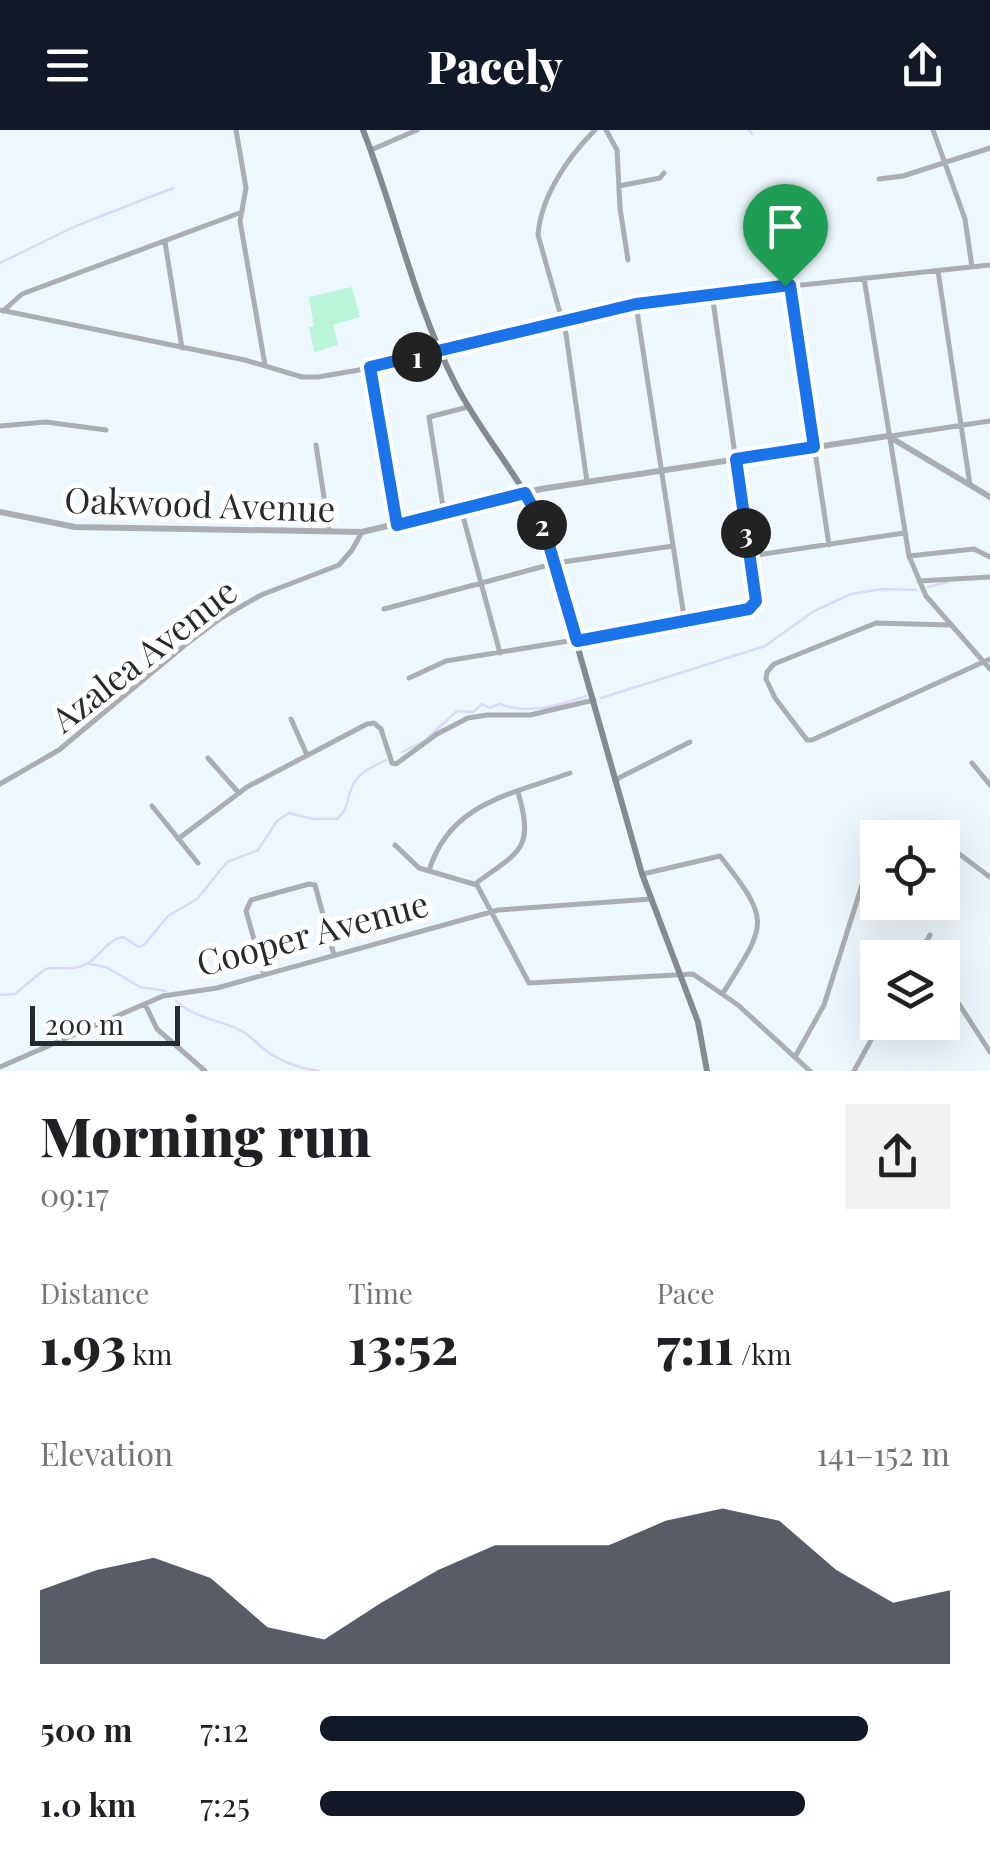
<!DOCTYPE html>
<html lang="en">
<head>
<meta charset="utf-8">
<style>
  :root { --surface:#fff; --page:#f2f2f2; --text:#202124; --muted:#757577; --accent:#111827 }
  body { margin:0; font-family:"Playfair Display",serif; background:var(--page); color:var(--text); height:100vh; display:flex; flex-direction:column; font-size:38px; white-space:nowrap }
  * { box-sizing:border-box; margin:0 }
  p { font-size:32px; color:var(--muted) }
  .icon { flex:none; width:55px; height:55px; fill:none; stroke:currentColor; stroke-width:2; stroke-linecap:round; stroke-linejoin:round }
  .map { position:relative; height:941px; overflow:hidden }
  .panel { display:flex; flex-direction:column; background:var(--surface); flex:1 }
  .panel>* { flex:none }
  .tools { position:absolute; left:860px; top:690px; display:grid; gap:20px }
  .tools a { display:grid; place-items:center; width:100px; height:100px; border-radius:0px; background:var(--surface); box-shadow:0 10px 40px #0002; font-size:50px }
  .scale { position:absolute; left:30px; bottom:25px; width:150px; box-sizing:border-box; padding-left:10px; border:5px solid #252a2c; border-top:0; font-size:28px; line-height:35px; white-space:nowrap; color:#252a2c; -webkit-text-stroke:8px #fff; paint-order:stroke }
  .pin { position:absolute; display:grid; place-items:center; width:85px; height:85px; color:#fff; margin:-102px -42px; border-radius:50% 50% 50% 0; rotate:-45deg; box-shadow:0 0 10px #0007 }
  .pin .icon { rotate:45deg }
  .km { position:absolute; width:50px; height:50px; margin:-25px; border-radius:50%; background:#222; color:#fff; font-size:28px; line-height:50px; text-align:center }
  .round { display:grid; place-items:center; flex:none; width:105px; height:105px; border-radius:0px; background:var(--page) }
  .summary { display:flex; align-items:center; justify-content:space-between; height:170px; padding:0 40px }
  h1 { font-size:55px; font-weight:800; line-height:75px }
  .figures { display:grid; grid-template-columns:repeat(3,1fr); gap:15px; height:170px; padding:10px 40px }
  .figures div { display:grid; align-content:center }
  .figures b { font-size:50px; font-weight:800 }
  .figures small { font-size:28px; font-weight:400 }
  .figures p { font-size:28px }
  .chart { height:280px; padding:20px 40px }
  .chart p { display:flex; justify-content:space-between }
  .chart svg { width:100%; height:180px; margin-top:10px; fill:var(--accent); opacity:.7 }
  ul { padding:0 40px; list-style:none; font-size:32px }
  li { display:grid; grid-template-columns:160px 120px 1fr; align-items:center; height:75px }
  li i { height:25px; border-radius:12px; background:var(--accent) }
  header { display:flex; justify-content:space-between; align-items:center; height:130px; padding:0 40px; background:var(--accent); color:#fff; font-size:45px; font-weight:800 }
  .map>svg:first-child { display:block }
  .green { fill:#baf5d8 }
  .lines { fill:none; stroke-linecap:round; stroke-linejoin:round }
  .stream { stroke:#dad9f8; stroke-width:2.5 }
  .minor { stroke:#aaadb1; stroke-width:5 }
  .tertiary { stroke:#aaadb1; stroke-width:6 }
  .secondary { stroke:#858a90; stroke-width:6 }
  .route-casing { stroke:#fff; stroke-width:20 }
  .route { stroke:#1a73e8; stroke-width:12 }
  .labels { text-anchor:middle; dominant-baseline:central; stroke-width:10; stroke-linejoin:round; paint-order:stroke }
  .street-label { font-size:35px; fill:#252a2c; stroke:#fff }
</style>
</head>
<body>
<header><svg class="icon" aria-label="menu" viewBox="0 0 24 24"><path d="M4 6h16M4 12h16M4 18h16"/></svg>Pacely<svg class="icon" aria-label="share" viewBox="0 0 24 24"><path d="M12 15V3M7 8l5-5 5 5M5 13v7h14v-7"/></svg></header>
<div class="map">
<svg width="990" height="941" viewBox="0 0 990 941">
  <rect width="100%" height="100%" fill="#ecf8fd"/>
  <path class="green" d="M352 157 360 187 333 195 338 215 314 222 309 197 314 196 309 167Z"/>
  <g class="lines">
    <path class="stream" d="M749 0 752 4
      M0 133 76 96 173 58
      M928 457 948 452
      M601 568 765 516 814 481 851 464 882 459 916 460
      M402 622 424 611 457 581 473 582 482 574 490 578 500 574C528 585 558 576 586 566
      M89 834 106 837 140 857 166 861
      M0 865 15 864 45 839C61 836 74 842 88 833 102 824 107 810 123 807L139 817 145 814 168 786 197 769 227 732 258 720 277 691 289 683 314 689H337C349 679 346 670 352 657 358 642 373 637 386 630
      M176 871C195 889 221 890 242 901 249 905 254 911 260 916 278 931 296 938 319 941"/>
    <path class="minor" d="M236 0 246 58 240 91 265 235
      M606 0 617 20 620 78 628 130
      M933 0 965 89 972 137
      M371 20 417 0
      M879 49 903 46 990 18
      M619 56 660 48 664 43
      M165 112 182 218
      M938 141 970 355
      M864 148 909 426 926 466 990 539
      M790 155 829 415
      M636 175 685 493
      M0 180 245 230 302 247H318L394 234 661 170 990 135
      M3 181 22 164 242 82
      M370 237 397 395
      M0 296 46 292 106 300
      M891 306 990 291
      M316 315 329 400
      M587 352 566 204 538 105C541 66 568 27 595 0
      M461 379 500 523
      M444 383 429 287 468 277
      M750 426 904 403
      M909 426 974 419 990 427
      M919 451 990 447
      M384 479 556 433 673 416
      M949 495 876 493 774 534 767 542 766 549 775 568 807 610H812L990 529
      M409 548 446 531 722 486 749 479 756 471 712 164
      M291 589 307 625
      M208 628 238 662
      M972 633 990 655
      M615 650 690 612
      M0 654 59 620 185 515 221 488 261 465 339 435 352 420 362 402
      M152 676 198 733
      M925 698 937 708
      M178 709 247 657 367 594 374 593 381 599 392 633 396 634 437 604 468 588 487 585H530L594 570
      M942 711 990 747
      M395 715 419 738 477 755 529 853 693 844 738 875 810 941
      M429 741C449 673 512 664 570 643
      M643 744 720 726C772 792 767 793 723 863
      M475 754C519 721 535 721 518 662
      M917 828 930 805
      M264 845 246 781 251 770 309 754 315 755 334 825
      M145 874 157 899 205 941
      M959 874 990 922
      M795 927 824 875 875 714
      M0 937 163 866 217 858 498 780 651 769
      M854 941 881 892"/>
    <path class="tertiary" d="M0 382 75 397 362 402 541 359 888 306 990 367"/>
    <path class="secondary" d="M363 0C396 84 414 173 455 253 481 304 520 346 544 398L642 744 698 892 707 941"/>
  </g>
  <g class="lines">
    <defs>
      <path id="route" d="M790 155 814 317 736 329 756 471 749 479 577 511 544 398 525 363 397 395 370 237 636 174Z"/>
    </defs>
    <use href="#route" class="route-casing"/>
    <use href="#route" class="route"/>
  </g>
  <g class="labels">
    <g class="street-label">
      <text transform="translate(200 373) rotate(2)">Oakwood Avenue</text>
      <text transform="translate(143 524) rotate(-38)">Azalea Avenue</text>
      <text transform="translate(312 802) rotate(-15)">Cooper Avenue</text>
    </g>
  </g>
</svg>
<div class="tools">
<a><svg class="icon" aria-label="locate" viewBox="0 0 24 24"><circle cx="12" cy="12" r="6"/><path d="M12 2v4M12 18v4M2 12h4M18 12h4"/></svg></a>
<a><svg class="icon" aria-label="layers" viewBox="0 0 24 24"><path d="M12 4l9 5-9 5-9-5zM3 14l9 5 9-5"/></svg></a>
</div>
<div class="scale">200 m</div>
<div class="pin" style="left:785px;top:156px;background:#1e9e55"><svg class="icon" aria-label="arrive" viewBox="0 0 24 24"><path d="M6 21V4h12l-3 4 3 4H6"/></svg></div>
<b class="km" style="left:417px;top:227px">1</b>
<b class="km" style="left:542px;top:395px">2</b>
<b class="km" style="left:746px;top:403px">3</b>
</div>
<section class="panel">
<div class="summary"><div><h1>Morning run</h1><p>09:17</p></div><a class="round"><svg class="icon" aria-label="share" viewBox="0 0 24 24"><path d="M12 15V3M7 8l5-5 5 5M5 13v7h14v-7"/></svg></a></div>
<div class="figures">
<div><p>Distance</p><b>1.93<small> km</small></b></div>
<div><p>Time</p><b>13:52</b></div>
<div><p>Pace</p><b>7:11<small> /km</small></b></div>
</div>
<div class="chart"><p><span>Elevation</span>141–152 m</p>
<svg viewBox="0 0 160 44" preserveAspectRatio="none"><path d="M0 44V26L10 21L20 18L30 23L40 35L50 38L60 29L70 21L80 15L90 15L100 15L110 9L120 6L130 9L140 21L150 29L160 26V44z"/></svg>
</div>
<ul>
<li><b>500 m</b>7:12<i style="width:87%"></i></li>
<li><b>1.0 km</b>7:25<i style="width:77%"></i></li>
</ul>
</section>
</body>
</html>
